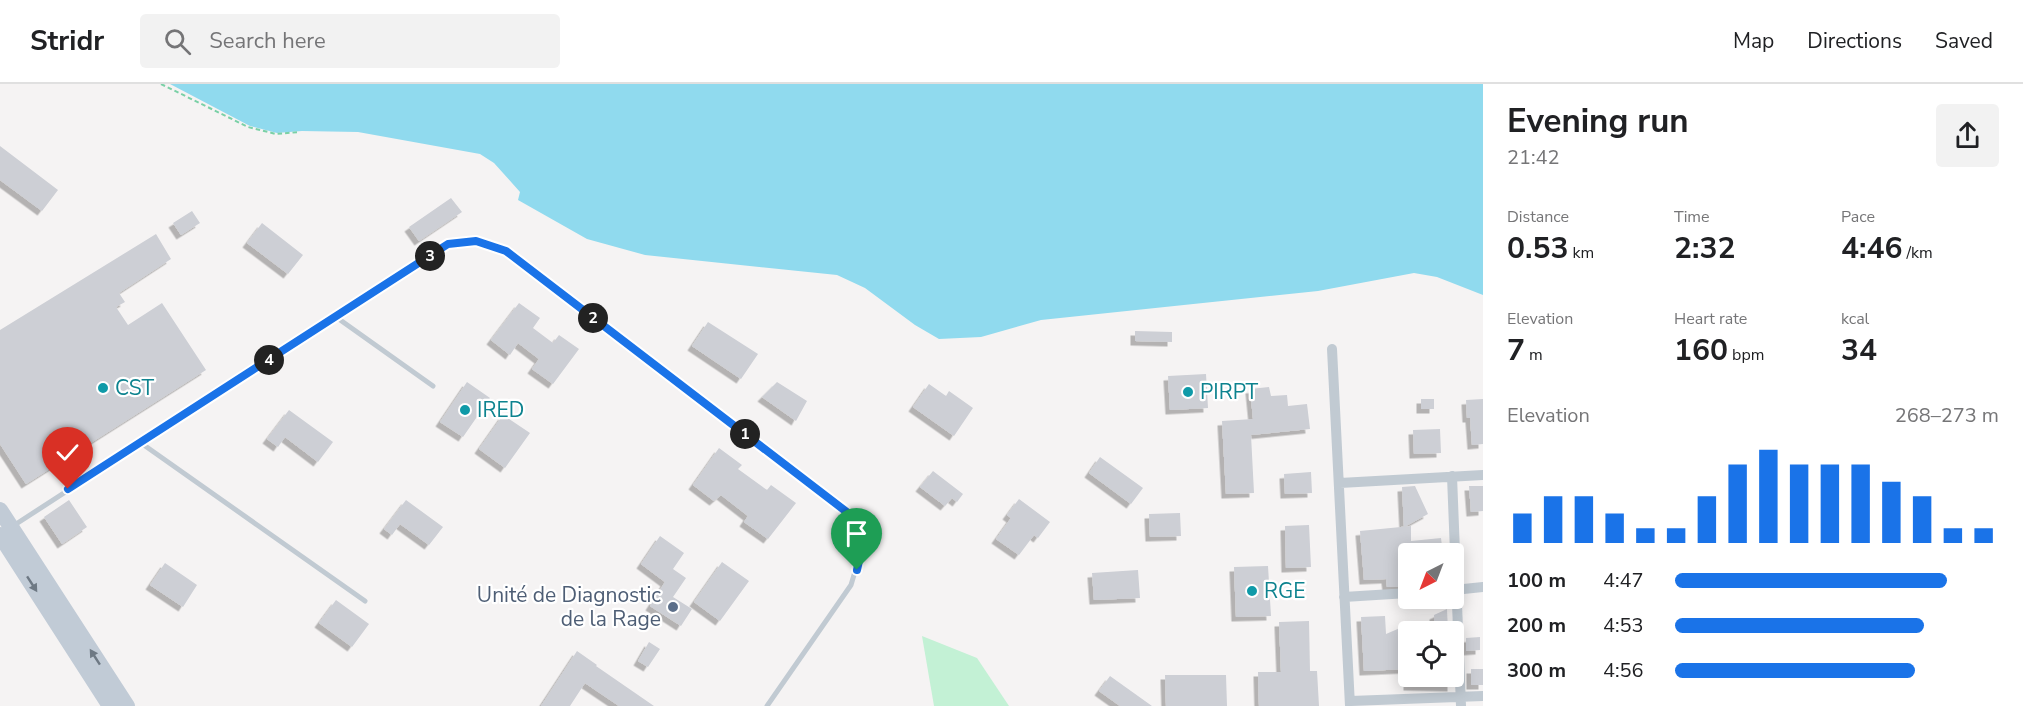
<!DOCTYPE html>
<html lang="en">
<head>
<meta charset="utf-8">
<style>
  :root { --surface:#fff; --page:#f2f2f2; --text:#202124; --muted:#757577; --line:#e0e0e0; --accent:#1a73e8 }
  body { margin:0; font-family:"Nunito Sans",sans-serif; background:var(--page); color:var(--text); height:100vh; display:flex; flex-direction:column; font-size:22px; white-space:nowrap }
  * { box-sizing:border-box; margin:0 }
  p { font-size:20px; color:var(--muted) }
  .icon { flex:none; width:33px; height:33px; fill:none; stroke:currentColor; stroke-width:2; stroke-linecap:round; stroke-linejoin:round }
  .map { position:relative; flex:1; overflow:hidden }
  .panel { display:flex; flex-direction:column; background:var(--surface); width:540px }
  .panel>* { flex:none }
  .needle { width:39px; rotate:222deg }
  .tools { position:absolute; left:1398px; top:459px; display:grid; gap:12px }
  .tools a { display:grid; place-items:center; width:66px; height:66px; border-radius:6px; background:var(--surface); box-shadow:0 3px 15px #0003; font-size:30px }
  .pin { position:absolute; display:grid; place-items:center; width:51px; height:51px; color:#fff; margin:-62px -26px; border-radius:50% 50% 50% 0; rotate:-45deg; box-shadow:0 0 6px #0007 }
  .pin .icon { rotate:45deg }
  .km { position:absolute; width:30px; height:30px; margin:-15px; border-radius:50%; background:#222; color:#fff; font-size:16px; line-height:30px; text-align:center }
  .round { display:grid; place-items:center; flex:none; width:63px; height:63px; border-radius:6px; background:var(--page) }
  .head { display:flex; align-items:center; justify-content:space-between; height:102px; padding:0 24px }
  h1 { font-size:33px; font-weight:700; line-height:45px }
  .metrics { display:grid; grid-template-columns:repeat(3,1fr); gap:9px; height:102px; padding:6px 24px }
  .metrics div { display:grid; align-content:center }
  .metrics b { font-size:30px; font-weight:700 }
  .metrics small { font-size:16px; font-weight:400 }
  .metrics p { font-size:16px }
  .chart { height:168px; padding:12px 24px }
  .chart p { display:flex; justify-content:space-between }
  .chart svg { width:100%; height:108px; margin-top:6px; stroke:var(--accent); stroke-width:6 }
  ul { padding:0 24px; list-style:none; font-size:20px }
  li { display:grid; grid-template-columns:96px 72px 1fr; align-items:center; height:45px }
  li i { height:15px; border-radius:8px; background:var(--accent) }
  header { display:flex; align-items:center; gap:36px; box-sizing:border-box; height:84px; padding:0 30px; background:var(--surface); border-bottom:2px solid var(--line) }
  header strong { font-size:28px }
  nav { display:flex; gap:33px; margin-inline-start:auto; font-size:21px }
  .search { width:420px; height:54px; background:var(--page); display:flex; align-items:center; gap:15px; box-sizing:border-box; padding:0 21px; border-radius:6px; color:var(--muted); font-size:22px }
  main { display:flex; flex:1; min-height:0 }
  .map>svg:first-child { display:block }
  .green { fill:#c3f1d5 }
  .water { fill:#90daee }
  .building { fill:#cdcfd5; filter:url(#shadow) }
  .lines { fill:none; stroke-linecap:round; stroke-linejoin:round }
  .path { stroke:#7ad0a6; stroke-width:2; stroke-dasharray:4.5 3; stroke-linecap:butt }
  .lane { stroke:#c1cad2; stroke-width:5 }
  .street { stroke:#c1cad2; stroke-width:10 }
  .secondary { stroke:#c1cbd6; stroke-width:16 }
  .oneway { fill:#6e7984 }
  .route-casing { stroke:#fff; stroke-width:12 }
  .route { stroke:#1a73e8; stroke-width:8 }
  .culture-dot { fill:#0f9aa8; stroke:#fff; stroke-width:2 }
  .service-dot { fill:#5c6f8a; stroke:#fff; stroke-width:2 }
  .labels { text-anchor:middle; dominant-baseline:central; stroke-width:4.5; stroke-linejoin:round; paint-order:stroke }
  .culture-label { font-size:21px; fill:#0d838f; stroke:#fff; text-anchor:start }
  .service-label { font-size:21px; fill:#4e5e75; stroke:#fff; text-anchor:end }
</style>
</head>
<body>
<header>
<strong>Stridr</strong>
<div class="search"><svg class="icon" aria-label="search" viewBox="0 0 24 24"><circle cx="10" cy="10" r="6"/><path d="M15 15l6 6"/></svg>Search here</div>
<nav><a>Map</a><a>Directions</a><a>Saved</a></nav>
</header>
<main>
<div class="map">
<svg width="1483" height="622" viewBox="0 0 1483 622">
  <defs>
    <filter id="shadow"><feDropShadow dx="-4.5" dy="4.5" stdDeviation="0" flood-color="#0004"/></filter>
  </defs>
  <rect width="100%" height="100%" fill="#f5f3f3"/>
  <path class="green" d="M922 552 977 574 1009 622H934Z"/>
  <path class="water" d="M170 0H1483V211L1437 193 1414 189 1318 207 1041 236 981 253 939 255 915 241 865 204 837 191 645 171 587 155 518 116 520 108 494 79 480 70 358 48 302 47 277 49 250 42Z"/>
  <path class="building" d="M0 62 58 106 42 127 0 96Z
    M451 114 462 128 419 157 409 143Z
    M192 127 200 139 181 151 173 139Z
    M262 139 303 171 288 190 247 159Z
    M156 150 171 175 119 209 125 218 116 223 128 241 162 219 206 286 26 400 0 360V246Z
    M519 219 540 234 533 244 553 259 559 251 579 265 553 300 532 285 539 275 518 259 510 271 491 256Z
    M708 238 758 270 741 295 692 262Z
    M1135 247 1172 248V258L1135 257Z
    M1206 290 1208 324 1170 326 1168 292Z
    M467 298 490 314 463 353 440 338Z
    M777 298 807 317 796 337 762 313Z
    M929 300 946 312 949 307 973 324 954 352 913 323Z
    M1269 303 1271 312 1287 311 1288 322 1307 320 1310 345 1251 351 1254 409 1226 410 1222 337 1253 335 1250 305Z
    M1421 315H1434V325H1421Z
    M1483 315V360L1472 361 1470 334H1467L1466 316Z
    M289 326 333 358 318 378 285 353 278 363 267 355Z
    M503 331 530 349 505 384 479 365Z
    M1440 345 1441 369 1414 370 1413 346Z
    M719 364 742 381 738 385 767 406 771 401 796 419 768 455 744 438 748 432 721 411 714 417 693 401Z
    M1100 373 1143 404 1131 420 1089 389Z
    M933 387 963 410 957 418 952 414 945 422 920 403Z
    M1311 388 1312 409 1285 410 1284 390Z
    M1415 402 1428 430 1404 443 1402 403Z
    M1469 402H1483V427L1471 428Z
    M1019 415 1050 438 1038 454 1034 451 1019 471 996 455 1011 434 1007 431Z
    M69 416 87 443 62 460 44 433Z
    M406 416 443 443 429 461 400 440 392 451 384 445Z
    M1180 429 1181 452 1150 453 1149 430Z
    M1309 441 1311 483 1286 484 1285 442Z
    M1411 442V457L1441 454 1443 470H1408V502L1387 503 1386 495 1364 496 1360 447Z
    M660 452 684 469 673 485 686 494 673 513 692 525 681 542 650 522 665 498 641 480Z
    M722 478 749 497 720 537 694 518Z
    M165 479 197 501 183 523 150 501Z
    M1268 482 1271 532 1236 533 1234 483Z
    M1138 486 1140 514 1094 516 1092 489Z
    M336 516 369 540 352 563 319 539Z
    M1447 525 1448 548H1435L1434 531Z
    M1385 532 1386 550 1400 544 1404 553H1408V585L1364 587 1361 533Z
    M1309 537 1310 587H1317L1319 622H1259L1258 588H1281L1279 538Z
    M1480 553V566L1466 567V554Z
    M649 558 660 565 648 583 638 577Z
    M577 567 597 581 596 582 654 622H619L585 599 570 622H541Z
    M1471 585H1483V601H1471Z
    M1165 591H1226L1227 622H1166Z
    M1110 592 1152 622H1120L1099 607Z
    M1408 592H1452V603L1408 602Z"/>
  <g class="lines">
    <path class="path" d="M161 0 248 43 276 50 300 48"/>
    <path class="lane" d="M336 233 433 302
      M141 359 448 160 476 157 506 167 852 432 861 447 862 464 851 501 767 622
      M13 442 141 359 365 517"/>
    <path class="street" d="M1332 265 1350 622
      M1452 392 1461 622
      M1340 399 1483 391
      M1454 506 1483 503
      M1344 513 1408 509
      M1351 617 1483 612"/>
    <path class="secondary" d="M0 426 127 622
      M0 451 110 622"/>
  </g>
  <defs><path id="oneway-solid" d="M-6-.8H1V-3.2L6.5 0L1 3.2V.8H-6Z" transform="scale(1.5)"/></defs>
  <g class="oneway">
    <use href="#oneway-solid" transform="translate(32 500) rotate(57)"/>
    <use href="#oneway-solid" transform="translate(95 573) rotate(-123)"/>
  </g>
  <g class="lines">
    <defs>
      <path id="route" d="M68 405 448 160 476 157 506 167 852 432C866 454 862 462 857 486"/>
    </defs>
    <use href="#route" class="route-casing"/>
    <use href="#route" class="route"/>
  </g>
  <g class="culture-dot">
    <circle cx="103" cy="304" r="6"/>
    <circle cx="1188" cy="308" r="6"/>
    <circle cx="465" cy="326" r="6"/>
    <circle cx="1252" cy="507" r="6"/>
  </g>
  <circle class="service-dot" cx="673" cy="523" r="6"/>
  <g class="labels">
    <g class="culture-label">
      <text x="115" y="304">CST</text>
      <text x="1200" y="308">PIRPT</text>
      <text x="477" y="326">IRED</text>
      <text x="1264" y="507">RGE</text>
    </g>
    <g class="service-label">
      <text x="661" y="511">Unité de Diagnostic<tspan x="661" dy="24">de la Rage</tspan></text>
    </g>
  </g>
</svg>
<div class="tools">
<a><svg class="needle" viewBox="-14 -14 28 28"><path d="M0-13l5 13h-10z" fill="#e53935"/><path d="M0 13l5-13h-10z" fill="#757577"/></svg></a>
<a><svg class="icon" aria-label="locate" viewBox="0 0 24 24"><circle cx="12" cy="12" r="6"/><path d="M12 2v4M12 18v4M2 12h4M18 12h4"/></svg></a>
</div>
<div class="pin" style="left:857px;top:486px;background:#1e9e55"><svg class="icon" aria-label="arrive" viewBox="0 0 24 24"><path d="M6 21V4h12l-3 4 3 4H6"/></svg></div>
<div class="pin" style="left:68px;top:405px;background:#d93025"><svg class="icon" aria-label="check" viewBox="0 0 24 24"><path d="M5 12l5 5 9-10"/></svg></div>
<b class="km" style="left:745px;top:350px">1</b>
<b class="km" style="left:593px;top:234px">2</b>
<b class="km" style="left:430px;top:172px">3</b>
<b class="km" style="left:269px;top:276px">4</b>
</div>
<section class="panel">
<div class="head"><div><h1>Evening run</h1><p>21:42</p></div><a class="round"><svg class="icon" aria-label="share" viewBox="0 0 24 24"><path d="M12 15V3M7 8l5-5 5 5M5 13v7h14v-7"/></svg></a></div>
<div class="metrics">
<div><p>Distance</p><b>0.53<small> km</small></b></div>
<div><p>Time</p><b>2:32</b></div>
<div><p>Pace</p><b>4:46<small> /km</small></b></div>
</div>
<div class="metrics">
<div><p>Elevation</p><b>7<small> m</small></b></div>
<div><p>Heart rate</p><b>160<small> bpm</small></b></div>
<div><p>kcal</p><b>34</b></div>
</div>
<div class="chart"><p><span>Elevation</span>268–273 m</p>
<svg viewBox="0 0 160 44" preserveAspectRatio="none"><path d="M5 44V32M15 44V25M25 44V25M35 44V32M45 44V38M55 44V38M65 44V25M75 44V12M85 44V6M95 44V12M105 44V12M115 44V12M125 44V19M135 44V25M145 44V38M155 44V38"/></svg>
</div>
<ul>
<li><b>100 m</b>4:47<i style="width:84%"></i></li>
<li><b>200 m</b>4:53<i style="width:77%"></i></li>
<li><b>300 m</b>4:56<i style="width:74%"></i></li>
</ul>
</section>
</main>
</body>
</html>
